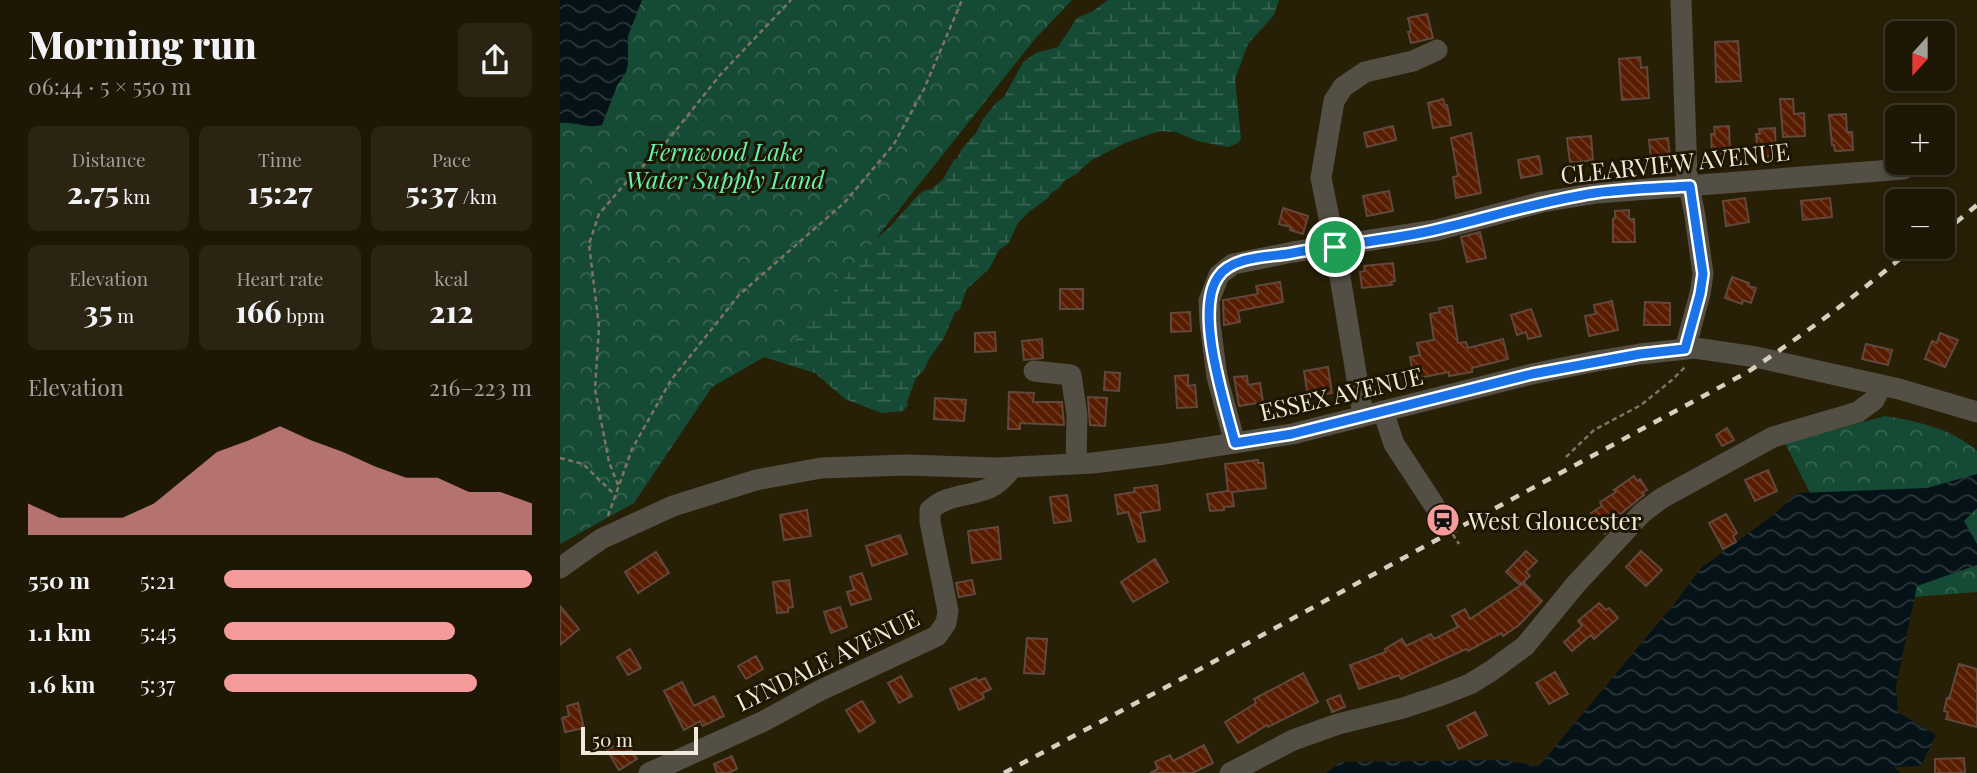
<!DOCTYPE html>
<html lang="en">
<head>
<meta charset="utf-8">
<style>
  :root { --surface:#1e1705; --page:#2b2413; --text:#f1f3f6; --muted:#a19f9a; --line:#3c3627; --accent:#f59b9c }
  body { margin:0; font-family:"Playfair Display",serif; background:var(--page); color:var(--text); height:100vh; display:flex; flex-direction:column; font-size:26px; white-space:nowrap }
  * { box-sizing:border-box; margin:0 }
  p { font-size:23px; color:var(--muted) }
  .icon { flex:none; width:38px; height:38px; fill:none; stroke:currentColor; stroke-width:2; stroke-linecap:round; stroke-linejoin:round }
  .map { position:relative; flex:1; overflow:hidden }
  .drawer { display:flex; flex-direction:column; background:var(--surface); width:560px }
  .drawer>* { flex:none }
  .needle { width:46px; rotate:201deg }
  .controls { position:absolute; left:1325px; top:21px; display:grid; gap:14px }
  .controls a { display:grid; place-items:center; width:70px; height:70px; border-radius:10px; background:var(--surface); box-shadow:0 4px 10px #0003,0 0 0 2px var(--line); font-size:35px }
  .scale { position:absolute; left:21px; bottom:18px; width:117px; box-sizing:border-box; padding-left:7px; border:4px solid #efeadb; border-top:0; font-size:19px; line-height:24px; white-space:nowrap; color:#efeadb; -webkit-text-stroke:5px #1e1601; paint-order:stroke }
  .pin { position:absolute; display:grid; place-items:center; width:60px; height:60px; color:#fff; margin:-30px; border:4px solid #fff; border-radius:50%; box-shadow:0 2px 7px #0007 }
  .round { display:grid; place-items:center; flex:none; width:74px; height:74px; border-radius:10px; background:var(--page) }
  .summary { display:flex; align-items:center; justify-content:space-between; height:119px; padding:0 28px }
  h1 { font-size:38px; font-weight:800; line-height:52px }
  .metrics { display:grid; grid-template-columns:repeat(3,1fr); gap:10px; height:119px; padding:7px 28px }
  .metrics div { display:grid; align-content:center; border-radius:10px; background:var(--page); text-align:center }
  .metrics b { font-size:30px; font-weight:800 }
  .metrics small { font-size:19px; font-weight:400 }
  .metrics p { font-size:19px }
  .chart { height:196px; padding:14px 28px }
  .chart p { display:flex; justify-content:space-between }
  .chart svg { width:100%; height:126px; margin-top:7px; fill:var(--accent); opacity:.7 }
  ul { padding:0 28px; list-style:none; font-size:23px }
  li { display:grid; grid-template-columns:112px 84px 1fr; align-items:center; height:52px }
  li i { height:18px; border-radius:9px; background:var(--accent) }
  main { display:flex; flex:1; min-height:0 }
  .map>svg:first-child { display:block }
  .wetland { fill:url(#wetland-marsh) }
  .park { fill:url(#park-crowns) }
  .water { fill:url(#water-waves) }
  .building { fill:url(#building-back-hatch); stroke:#61473c; stroke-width:2 }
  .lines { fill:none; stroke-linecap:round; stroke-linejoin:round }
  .path { stroke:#7d7561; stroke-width:2.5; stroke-dasharray:5 3.5; stroke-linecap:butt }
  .minor { stroke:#544f44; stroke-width:21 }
  .rail { stroke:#d5d0c0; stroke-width:4.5; stroke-dasharray:9 9; stroke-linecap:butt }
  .route-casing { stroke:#fff; stroke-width:14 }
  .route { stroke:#1a73e8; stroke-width:9 }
  .labels { text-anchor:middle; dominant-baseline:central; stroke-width:6; stroke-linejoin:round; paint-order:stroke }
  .park-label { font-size:24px; font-style:italic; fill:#65f3b5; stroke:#1e1601 }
  .street-label { font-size:24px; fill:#efeadb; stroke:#1e1601 }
  .poi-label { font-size:24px; fill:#efeadb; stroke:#1e1601; text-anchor:start }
</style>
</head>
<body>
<main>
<section class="drawer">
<div class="summary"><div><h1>Morning run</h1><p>06:44 · 5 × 550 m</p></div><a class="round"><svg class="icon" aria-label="share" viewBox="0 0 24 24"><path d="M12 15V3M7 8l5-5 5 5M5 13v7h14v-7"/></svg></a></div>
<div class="metrics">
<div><p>Distance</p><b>2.75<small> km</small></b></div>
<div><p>Time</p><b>15:27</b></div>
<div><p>Pace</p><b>5:37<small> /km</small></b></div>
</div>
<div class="metrics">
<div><p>Elevation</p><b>35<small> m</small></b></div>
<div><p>Heart rate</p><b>166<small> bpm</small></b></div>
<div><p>kcal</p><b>212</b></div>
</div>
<div class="chart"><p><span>Elevation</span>216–223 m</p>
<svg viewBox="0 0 160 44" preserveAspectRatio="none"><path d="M0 44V33L10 38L20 38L30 38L40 33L50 24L60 15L70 11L80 6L90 11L100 15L110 20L120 24L130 24L140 29L150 29L160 33V44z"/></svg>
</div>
<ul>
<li><b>550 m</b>5:21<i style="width:100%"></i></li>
<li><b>1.1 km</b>5:45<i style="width:75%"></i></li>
<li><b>1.6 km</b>5:37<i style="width:82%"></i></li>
</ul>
</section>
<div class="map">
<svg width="1417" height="773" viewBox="0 0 1417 773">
  <defs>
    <pattern id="wetland-marsh" width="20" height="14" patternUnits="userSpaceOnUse" patternTransform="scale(1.75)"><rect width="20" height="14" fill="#154a34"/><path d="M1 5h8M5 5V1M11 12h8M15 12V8" fill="none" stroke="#376451"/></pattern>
    <pattern id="park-crowns" width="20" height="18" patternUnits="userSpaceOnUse" patternTransform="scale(1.75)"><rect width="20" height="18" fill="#154a34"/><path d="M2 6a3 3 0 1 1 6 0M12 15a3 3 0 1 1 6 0" fill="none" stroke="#376451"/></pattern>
    <pattern id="water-waves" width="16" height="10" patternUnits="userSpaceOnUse" patternTransform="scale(1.75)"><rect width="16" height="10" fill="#051319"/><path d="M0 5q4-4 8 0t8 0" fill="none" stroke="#2a363a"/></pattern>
    <pattern id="building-back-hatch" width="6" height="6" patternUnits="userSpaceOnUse" patternTransform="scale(1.75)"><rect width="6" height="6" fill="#581c00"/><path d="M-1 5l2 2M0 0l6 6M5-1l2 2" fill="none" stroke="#703d25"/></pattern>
  </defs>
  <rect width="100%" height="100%" fill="#281f07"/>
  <path class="wetland" d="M548 0H719L714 15 688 44 675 79 681 138 678 143 668 147 637 141 616 132 599 131 565 143 532 160 521 169 518 173 504 181 499 188 490 194 488 198 469 212 458 223 448 244 439 250 429 269 406 290 400 309 395 312 384 338 369 359 364 370 356 378 347 402 348 405 343 411 321 413 306 407 285 399 255 373 197 355 313 241 329 228 358 195 365 190 372 189 383 179 394 160 397 159 401 150 416 133 423 119 436 103 444 97 463 62 476 53 498 47 517 18 533 11Z"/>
  <path class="park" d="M0 0H512L475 39 236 339 152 387 74 503 0 544Z
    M1325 416C1357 421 1393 429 1417 451V592L1304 601 1225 443Z"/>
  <path class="water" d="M0 0H82L68 36V64L66 72 57 86 42 125C28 129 14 121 0 123Z
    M1417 474V508L1404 521 1417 544V565L1357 586 1336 686 1338 712 1376 735 1361 766 1334 767 1340 773H766L780 762 942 760 979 766 1114 604 1141 568 1212 516 1238 493 1367 488Z"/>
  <path class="building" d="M867 14 873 38 851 43 848 32 851 31 848 18Z
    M1178 41 1181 81 1156 82 1155 42Z
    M1080 57 1081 68 1087 67 1089 98 1062 100 1059 59Z
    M883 99 885 105H887L891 125 873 128 868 103Z
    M1220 99H1233L1234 114 1244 113 1245 136 1223 137Z
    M1286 114 1287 132H1292L1293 150 1275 151 1274 145H1272L1269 115Z
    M833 126 836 140 807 147 804 133Z
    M1169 126 1170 153 1152 154 1151 134H1155L1154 127Z
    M1215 128 1216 156 1198 157 1196 134H1200L1199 129Z
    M911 133 921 193 896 198 893 177 898 176 891 138Z
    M1031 136 1033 160 1010 163 1007 138Z
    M1108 138 1110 157 1091 159 1089 140Z
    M979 156 982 174 961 178 958 160Z
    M829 191 833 211 807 216 803 196Z
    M1185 198 1189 222 1166 226 1163 201Z
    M1270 198 1272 217 1243 220 1241 201Z
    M723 208 748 216 743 234 730 230 731 227 719 224Z
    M1069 210V219H1074L1075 242H1053V219L1055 218V211Z
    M920 232 926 258 907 262 901 237Z
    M833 263 835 281 831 282 832 285 802 288 800 272 805 271 804 266Z
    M1172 277 1189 283 1188 286 1196 288 1191 303 1183 300 1182 304 1165 298Z
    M720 282 723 302 678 311 680 322 664 325 663 300 698 294 696 286Z
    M500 289H523V309H500Z
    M1052 301 1058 330 1029 336 1025 316 1036 314 1034 305Z
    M1085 302 1110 303V325H1084Z
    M892 306 898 343 906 342 908 348 943 339 948 359 912 368V372L889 376V372L854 379 850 357 860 355 857 343 874 340 870 314 880 312 879 308Z
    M971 309 981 336 968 339 966 332 957 335 951 315Z
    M630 312 631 331 611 332V313Z
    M435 332 436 351 415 352V333Z
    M1380 333 1398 340 1385 367 1365 359 1372 341 1377 343Z
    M482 339 483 358 464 360 462 341Z
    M1306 344 1332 350 1328 365 1302 359Z
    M768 367 772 393 748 397 744 371Z
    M545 372 560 373 559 391 544 390Z
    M628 375V386L635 385 637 407 617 408 615 376Z
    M687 376 688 385 700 383 703 402 679 406 674 377Z
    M449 392 474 393 473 402H502L504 425 460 423V429H448Z
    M528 397 547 398 545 426 530 425Z
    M375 398 406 400 404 421 374 419Z
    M1167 428 1174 440 1162 446 1156 435Z
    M698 460V463H703L706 488 672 492 674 506 664 507V510L650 511 647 494 668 491 665 464Z
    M1208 470 1217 491 1195 501 1185 480Z
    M1074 476 1077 481 1080 479 1087 490 1082 493 1084 495 1053 520 1055 523 1045 534 1031 513 1042 506 1040 502 1056 492 1054 490Z
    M597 485 600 510 580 513 585 541 578 542 568 512 558 514 555 495 575 492 574 488Z
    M507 495 511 521 494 523 490 497Z
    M247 510 251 536 224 540 220 515Z
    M1166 514 1177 533 1173 536 1176 542 1163 549 1149 523Z
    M438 527 441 559 412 563 408 531Z
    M340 535 347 554 312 566 306 546Z
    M966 551 977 561 966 572 970 576 960 585 946 572Z
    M1081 551 1102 570 1086 586 1066 567Z
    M96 552 109 573 78 593 65 572Z
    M595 559 608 582 573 602 561 582Z
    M302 573 311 599 291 605 287 592 294 590 290 577Z
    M229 580 233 607 228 608V612L217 613 213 582Z
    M412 580 415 594 399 597 396 583Z
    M964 583 982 601 959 625 943 636 941 633 908 651 906 649 841 679 839 675 799 689 790 665 826 652 825 649 842 639 846 646 871 634 874 639 898 627 892 616 905 609 910 619Z
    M1039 603 1046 610 1049 608 1058 618 1034 639 1031 635 1012 651 1004 642 1022 626 1018 621Z
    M0 606 19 629 0 645Z
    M280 607 287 627 271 633 264 612Z
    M467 638 487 639 484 674 464 673Z
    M70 649 81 668 68 675 57 657Z
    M196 656 203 669 186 679 178 666Z
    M1399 664 1417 669V727L1386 719 1388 712 1384 711 1387 698 1389 699Z
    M995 672 1008 694 989 704 976 683Z
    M743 673 758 702 708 727 707 725 678 743 665 722 696 703 694 699Z
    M341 676 352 696 339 703 328 683Z
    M416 678 418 681 425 678 431 689 422 693 424 698 399 710 390 689Z
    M122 682 134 706 154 696 164 716 143 726 140 721 124 730 104 691Z
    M780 695 785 707 772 712 767 700Z
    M302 701 315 722 299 732 286 710Z
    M18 703 24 728 5 732 2 718 9 716 7 706Z
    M915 712 927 735 899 749 887 726Z
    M65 740 77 759 59 770 47 750Z
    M644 745 653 763 633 773H590L598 769 595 762 610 755 613 761Z
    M172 756 177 769 168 773H157L154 764Z
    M1404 758 1405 773H1375V759Z"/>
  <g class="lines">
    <path class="path" d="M1006 457 1034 430 1081 405 1112 380 1125 367
      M0 458 23 464 54 494
      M58 485 49 462 35 389 39 327 29 244 39 214 70 178 100 150 160 75 231 0
      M48 516 72 449 111 380 179 295 285 202 334 144 364 89 402 0
      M888 527 899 544"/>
    <path class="minor" d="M1121 0 1127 175 1135 216 1143 274 1140 294 1125 349
      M474 371 511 375 517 415 516 464
      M823 411 834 444 874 505
      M803 415 775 247 761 178 774 101 783 87 805 72 853 61 877 50
      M675 443 657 377 650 323 649 301 659 275 673 264 733 252 877 230 982 202 1037 193 1344 169
      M0 568 41 539 113 506 196 480 261 468 346 465 437 468 533 463 605 454 732 434 972 374 1037 361 1080 354 1135 348 1196 357 1339 389 1417 412
      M89 773 204 721 259 691 377 636 386 623 388 611 370 522V510C388 494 406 497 427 489 438 485 446 475 453 467
      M670 773 733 740 778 724 843 708 882 695 910 684 931 671 965 646 1016 584 1082 513 1102 498 1213 437 1298 412 1314 400 1322 385"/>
    <path class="rail" d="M1382 234 1417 205
      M444 773 642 668 891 532 1186 373C1245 334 1301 292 1354 247"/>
  </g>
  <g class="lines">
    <defs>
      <path id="route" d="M1130 186 1143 274 1140 294 1125 349 1080 354 972 374 732 434 675 443C665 404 634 311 658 277 671 257 706 257 727 254 777 244 829 241 879 229 931 217 981 201 1035 193 1066 189 1098 188 1130 186Z"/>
    </defs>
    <use href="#route" class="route-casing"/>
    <use href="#route" class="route"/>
  </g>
  <defs>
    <symbol id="station-disc" viewBox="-11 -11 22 22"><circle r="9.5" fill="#f59b9c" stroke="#1e1601"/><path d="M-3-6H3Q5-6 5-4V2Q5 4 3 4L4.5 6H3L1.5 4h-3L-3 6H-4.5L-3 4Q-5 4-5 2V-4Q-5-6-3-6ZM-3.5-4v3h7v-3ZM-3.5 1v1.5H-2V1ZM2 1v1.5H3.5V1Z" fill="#111"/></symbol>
  </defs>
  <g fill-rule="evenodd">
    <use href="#station-disc" x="864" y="501" width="38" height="38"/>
  </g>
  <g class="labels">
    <g class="park-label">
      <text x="165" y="151">Fernwood Lake<tspan x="165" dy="28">Water Supply Land</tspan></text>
    </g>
    <g class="street-label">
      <text transform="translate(1115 162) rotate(-6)">CLEARVIEW AVENUE</text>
      <text transform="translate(781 393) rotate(-13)">ESSEX AVENUE</text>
      <text transform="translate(267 659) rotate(-26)">LYNDALE AVENUE</text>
    </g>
    <g class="poi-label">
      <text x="908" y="520">West Gloucester</text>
    </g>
  </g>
</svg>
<div class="controls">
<a><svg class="needle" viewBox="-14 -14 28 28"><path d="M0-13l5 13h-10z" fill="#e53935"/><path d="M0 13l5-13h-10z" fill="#a19f9a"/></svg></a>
<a>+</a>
<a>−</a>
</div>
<div class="scale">50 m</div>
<div class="pin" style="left:775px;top:247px;background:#1e9e55"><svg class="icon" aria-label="arrive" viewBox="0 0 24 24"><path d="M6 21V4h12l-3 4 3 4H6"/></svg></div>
</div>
</main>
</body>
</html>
